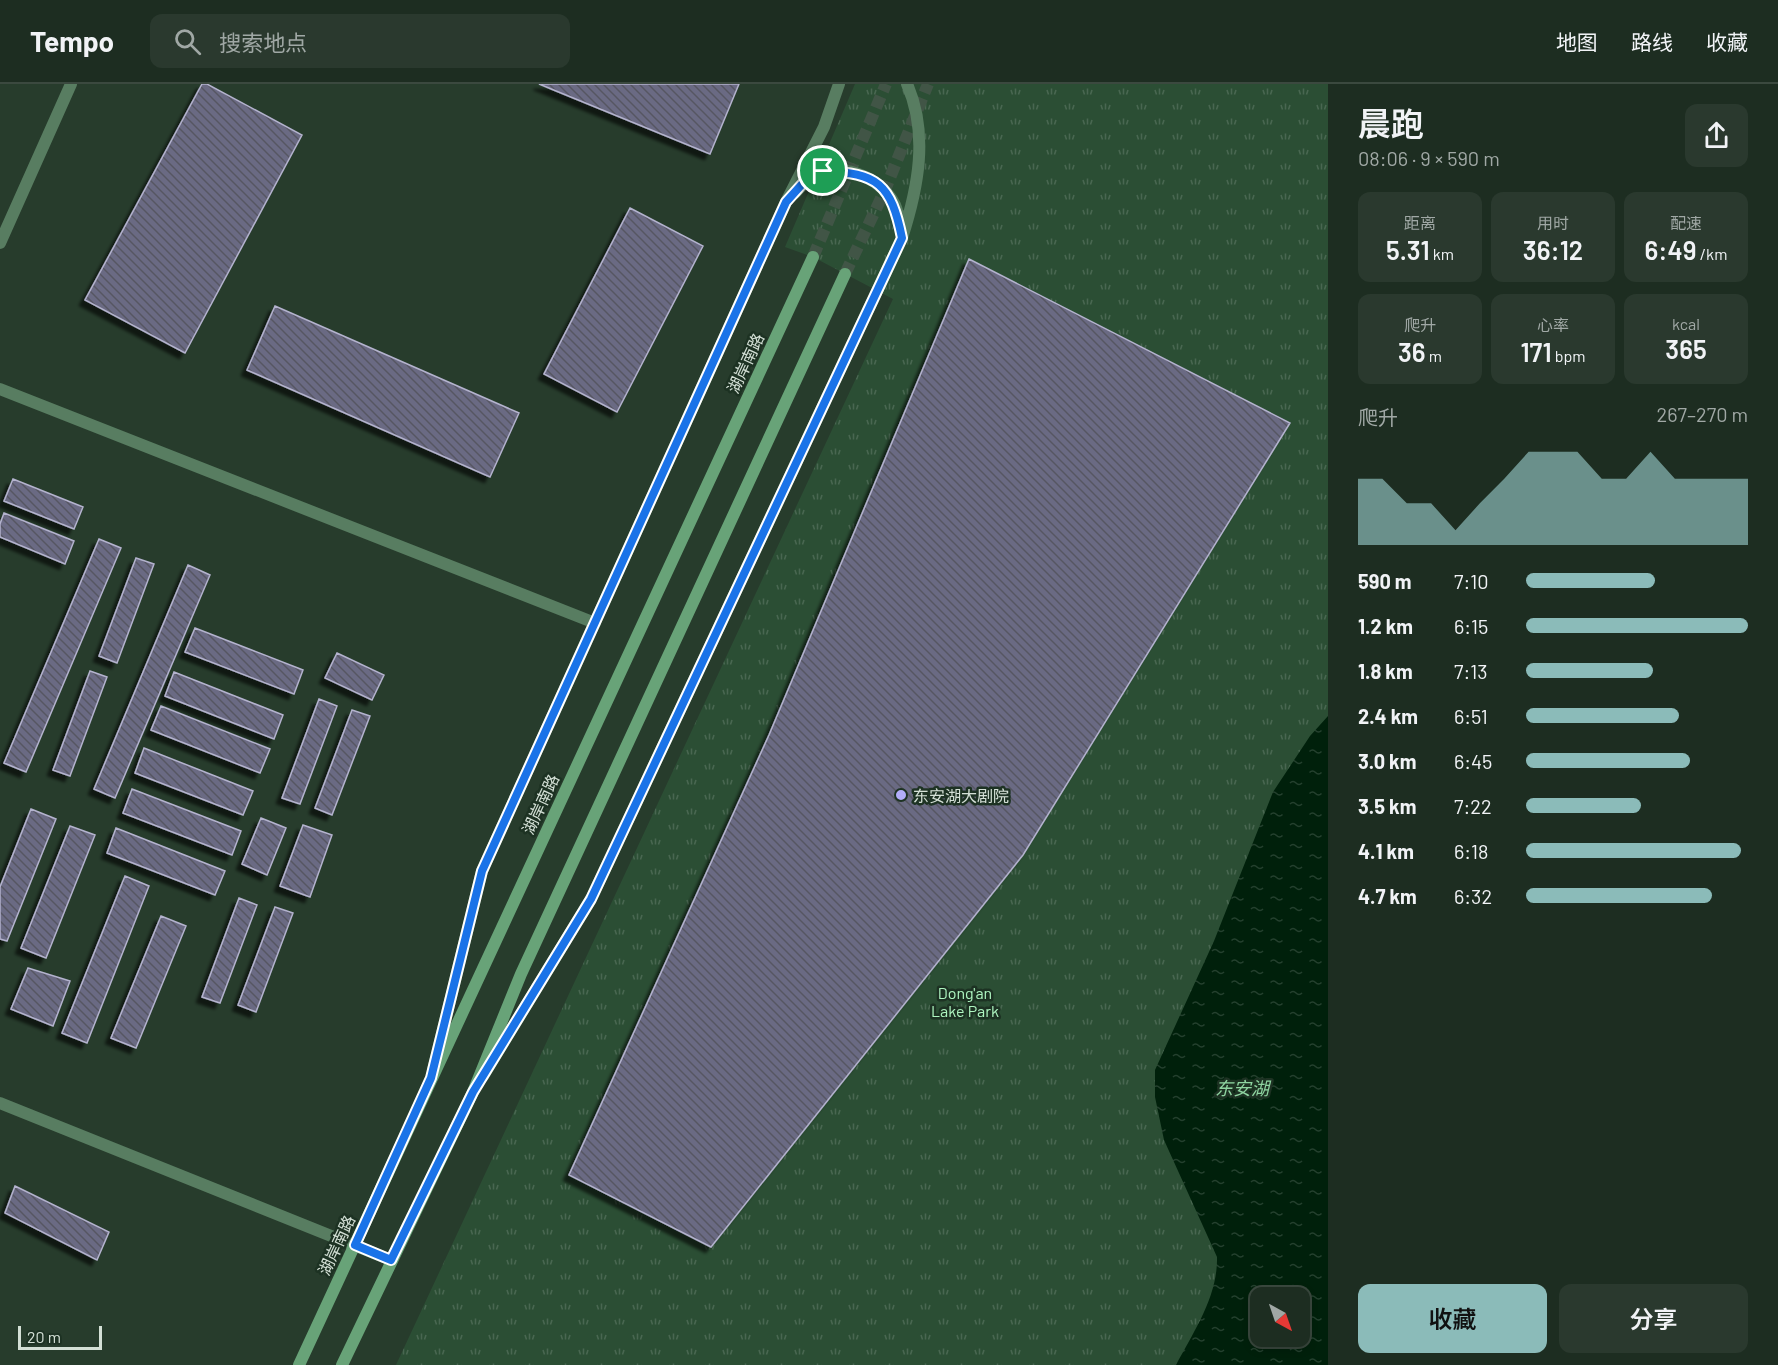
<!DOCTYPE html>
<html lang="zh">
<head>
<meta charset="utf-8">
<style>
  :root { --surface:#1d2d21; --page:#2a392e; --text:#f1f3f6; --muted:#a0a8a5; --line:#3b493f; --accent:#8bbbb9 }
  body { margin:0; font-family:Barlow,"Noto Sans SC",sans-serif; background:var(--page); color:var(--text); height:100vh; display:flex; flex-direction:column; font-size:22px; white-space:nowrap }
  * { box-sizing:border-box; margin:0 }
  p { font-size:20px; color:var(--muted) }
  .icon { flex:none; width:33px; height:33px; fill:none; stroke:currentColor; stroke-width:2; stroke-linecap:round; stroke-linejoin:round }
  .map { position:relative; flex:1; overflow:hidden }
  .drawer { display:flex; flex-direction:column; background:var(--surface); width:450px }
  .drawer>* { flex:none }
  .needle { width:39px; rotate:140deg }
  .buttons { position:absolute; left:1250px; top:1203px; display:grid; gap:12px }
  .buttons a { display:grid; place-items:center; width:60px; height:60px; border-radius:12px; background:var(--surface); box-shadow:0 3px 9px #0003,0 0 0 2px var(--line); font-size:30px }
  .scale { position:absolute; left:18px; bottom:15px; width:84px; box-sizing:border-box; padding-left:6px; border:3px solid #d4e0d6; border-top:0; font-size:16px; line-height:21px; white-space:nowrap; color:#d4e0d6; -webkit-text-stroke:4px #1d3223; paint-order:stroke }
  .pin { position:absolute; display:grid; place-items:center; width:51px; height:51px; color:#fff; margin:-26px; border:3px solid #fff; border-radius:50%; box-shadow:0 2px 6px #0007 }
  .round { display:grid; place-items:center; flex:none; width:63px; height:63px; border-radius:12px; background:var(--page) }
  .summary { display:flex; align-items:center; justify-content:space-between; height:102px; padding:0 30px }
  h1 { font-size:33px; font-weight:600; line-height:45px }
  .stats { display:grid; grid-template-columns:repeat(3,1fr); gap:9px; height:102px; padding:6px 30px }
  .stats div { display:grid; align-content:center; border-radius:12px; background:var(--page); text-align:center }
  .stats b { font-size:26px; font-weight:600 }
  .stats small { font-size:16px; font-weight:400 }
  .stats p { font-size:16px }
  .chart { height:168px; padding:12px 30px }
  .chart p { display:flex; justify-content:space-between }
  .chart svg { width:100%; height:108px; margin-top:6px; fill:var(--accent); opacity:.7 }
  .button { display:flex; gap:12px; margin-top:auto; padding:12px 30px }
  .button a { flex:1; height:69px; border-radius:12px; background:var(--accent); color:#111; font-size:24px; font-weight:600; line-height:69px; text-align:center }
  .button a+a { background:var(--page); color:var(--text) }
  ul { padding:0 30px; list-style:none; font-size:20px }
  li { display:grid; grid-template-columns:96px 72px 1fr; align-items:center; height:45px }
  li i { height:15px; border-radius:8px; background:var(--accent) }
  header { display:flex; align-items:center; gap:36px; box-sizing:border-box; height:84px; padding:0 30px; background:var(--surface); border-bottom:2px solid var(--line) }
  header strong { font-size:28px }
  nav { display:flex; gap:33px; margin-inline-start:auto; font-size:21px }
  .search { width:420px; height:54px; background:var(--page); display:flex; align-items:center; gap:15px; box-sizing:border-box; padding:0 21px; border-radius:12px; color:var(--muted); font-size:22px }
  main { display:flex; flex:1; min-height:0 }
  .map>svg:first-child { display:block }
  .park { fill:url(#park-tufts); fill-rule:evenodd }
  .water { fill:url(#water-ripples); fill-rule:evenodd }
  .building { fill:url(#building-back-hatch); stroke:#b4b3ce; stroke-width:1.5; filter:url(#shadow) }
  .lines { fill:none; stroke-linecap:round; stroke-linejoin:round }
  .secondary-tunnel { stroke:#415546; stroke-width:12; stroke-dasharray:12 6; stroke-linecap:butt }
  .minor { stroke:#587d61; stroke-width:12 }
  .tertiary { stroke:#587d61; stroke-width:12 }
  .secondary { stroke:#68a378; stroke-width:12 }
  .route-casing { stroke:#fff; stroke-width:12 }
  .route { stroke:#1a73e8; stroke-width:8 }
  .poi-dot { fill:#b2adf9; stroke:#1d3223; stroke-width:2 }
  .labels { text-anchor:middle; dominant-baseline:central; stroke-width:5; stroke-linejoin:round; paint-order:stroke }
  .street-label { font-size:16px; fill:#d4e0d6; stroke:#1d3223 }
  .poi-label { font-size:16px; fill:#d4e0d6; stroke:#1d3223; text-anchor:start }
  .park-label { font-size:16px; fill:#aef5c0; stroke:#1d3223 }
  .water-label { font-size:18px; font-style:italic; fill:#8fd5a1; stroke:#1d3223 }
</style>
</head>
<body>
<header>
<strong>Tempo</strong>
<div class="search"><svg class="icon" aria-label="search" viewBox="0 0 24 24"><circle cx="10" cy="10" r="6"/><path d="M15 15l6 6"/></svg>搜索地点</div>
<nav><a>地图</a><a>路线</a><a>收藏</a></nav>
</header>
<main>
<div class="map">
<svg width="1328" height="1281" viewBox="0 0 1328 1281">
  <defs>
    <pattern id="park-tufts" width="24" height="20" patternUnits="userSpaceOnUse" patternTransform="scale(1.5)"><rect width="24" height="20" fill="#2b4e34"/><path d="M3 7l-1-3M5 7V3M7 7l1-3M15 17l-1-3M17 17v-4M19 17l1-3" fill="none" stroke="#496751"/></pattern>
    <pattern id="water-ripples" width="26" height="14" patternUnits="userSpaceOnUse" patternTransform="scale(1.5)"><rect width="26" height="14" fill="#00200b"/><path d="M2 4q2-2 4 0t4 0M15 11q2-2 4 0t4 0" fill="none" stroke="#24402e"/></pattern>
    <pattern id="building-back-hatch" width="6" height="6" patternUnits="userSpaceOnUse" patternTransform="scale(1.5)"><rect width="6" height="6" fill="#6b6a83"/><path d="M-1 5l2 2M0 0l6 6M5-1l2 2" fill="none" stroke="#565662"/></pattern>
    <filter id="shadow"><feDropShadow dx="-5.5" dy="5.5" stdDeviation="1.5" flood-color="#0009"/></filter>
  </defs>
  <rect width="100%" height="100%" fill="#273c2c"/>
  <path class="park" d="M855 0H1328V1281H396L893 215 813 173 785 163ZM1260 1214H1299V1252H1260Z"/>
  <path class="water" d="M1328 632V1281H1176C1194 1247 1218 1212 1217 1173L1164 1056 1155 1013V986L1214 857 1273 708 1310 652ZM1260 1214H1299V1252H1260Z"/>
  <path class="building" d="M202 0H207L302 51 185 269 85 216Z
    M539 0H739L710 70Z
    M630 124 703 162 617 328 544 290Z
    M969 175 1290 339 1023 771 711 1163 569 1091 769 651Z
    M275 222 519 329 490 393 247 286Z
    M13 395 83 423 74 445 4 417Z
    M4 429 74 457 65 480 0 453V440Z
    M99 455 121 464 26 688 4 679Z
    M136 474 154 480 117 579 99 572Z
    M188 481 210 491 115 714 94 705Z
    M195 544 303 586 294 610 185 568Z
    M337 569 384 591 372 616 325 594Z
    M90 587 107 593 70 692 53 686Z
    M174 588 283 631 274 655 165 612Z
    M319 615 337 622 300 720 282 714Z
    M161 622 270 665 260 689 151 646Z
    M352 626 370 632 332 731 315 724Z
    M144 664 253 707 243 731 135 689Z
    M132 705 241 747 232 771 123 729Z
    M31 725 56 735 7 857 0 855V803Z
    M261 734 286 744 267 791 242 780Z
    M303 741 332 751 310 813 280 802Z
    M70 742 95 751 46 874 21 864Z
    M116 744 225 787 215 811 107 769Z
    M125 792 149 802 87 959 62 949Z
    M239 814 257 821 220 919 202 913Z
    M275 823 293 829 256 928 238 921Z
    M161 832 186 842 136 964 111 954Z
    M28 884 70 897 53 942 11 925Z
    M15 1102 109 1148 97 1176 5 1129Z"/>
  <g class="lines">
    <path class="secondary-tunnel" d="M813 173 886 0
      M845 190 885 106 928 0"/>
    <path class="minor" d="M0 159 71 0
      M0 305 595 539
      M0 1019 391 1176"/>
    <path class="tertiary" d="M795 109C802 101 813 89 824 87 852 82 882 96 895 121 899 130 900 143 902 152
      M433 986 482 787 786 118 824 43 839 0
      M483 992 591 815 902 154C918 104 929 50 907 0"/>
    <path class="secondary" d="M299 1281 813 173
      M342 1281 473 1008 521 890 845 190"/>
  </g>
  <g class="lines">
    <defs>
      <path id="route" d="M823 87C878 89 891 100 902 154L591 815 473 1008 391 1176 355 1161 431 994 482 787 786 118 804 98Z"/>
    </defs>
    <use href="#route" class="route-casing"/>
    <use href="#route" class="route"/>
  </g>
  <circle class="poi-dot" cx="901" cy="711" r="6"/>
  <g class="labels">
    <g class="street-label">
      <text transform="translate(745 279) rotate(-65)">湖岸南路</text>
      <text transform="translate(540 720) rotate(-65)">湖岸南路</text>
      <text transform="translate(336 1161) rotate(-65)">湖岸南路</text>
    </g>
    <g class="poi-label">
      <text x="913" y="711">东安湖大剧院</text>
    </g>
    <g class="park-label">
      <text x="965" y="908">Dong'an<tspan x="965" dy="18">Lake Park</tspan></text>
    </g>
    <g class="water-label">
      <text x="1242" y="1004">东安湖</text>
    </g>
  </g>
</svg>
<div class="buttons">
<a><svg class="needle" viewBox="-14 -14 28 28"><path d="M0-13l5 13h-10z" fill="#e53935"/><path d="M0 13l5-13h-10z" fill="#a0a8a5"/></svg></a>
</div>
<div class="scale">20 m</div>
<div class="pin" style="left:823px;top:87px;background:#1e9e55"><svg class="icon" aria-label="arrive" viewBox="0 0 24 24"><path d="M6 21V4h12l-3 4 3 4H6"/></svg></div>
</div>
<section class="drawer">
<div class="summary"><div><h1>晨跑</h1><p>08:06 · 9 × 590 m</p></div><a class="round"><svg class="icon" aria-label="share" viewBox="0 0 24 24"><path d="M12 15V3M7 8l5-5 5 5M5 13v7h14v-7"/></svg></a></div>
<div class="stats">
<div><p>距离</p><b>5.31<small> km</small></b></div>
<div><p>用时</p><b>36:12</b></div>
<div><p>配速</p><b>6:49<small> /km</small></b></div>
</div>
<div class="stats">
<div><p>爬升</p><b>36<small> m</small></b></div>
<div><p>心率</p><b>171<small> bpm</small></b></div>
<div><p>kcal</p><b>365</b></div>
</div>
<div class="chart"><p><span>爬升</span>267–270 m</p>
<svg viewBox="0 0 160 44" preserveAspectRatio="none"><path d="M0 44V17L10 17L20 27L30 27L40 38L50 27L60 17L70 6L80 6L90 6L100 17L110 17L120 6L130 17L140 17L150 17L160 17V44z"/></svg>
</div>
<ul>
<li><b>590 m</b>7:10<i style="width:58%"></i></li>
<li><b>1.2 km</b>6:15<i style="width:100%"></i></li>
<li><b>1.8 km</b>7:13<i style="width:57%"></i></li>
<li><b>2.4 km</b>6:51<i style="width:69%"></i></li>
<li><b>3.0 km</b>6:45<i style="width:74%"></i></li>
<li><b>3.5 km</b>7:22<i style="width:52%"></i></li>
<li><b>4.1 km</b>6:18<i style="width:97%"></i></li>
<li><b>4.7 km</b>6:32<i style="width:84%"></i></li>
</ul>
<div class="button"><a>收藏</a><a>分享</a></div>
</section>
</main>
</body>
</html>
